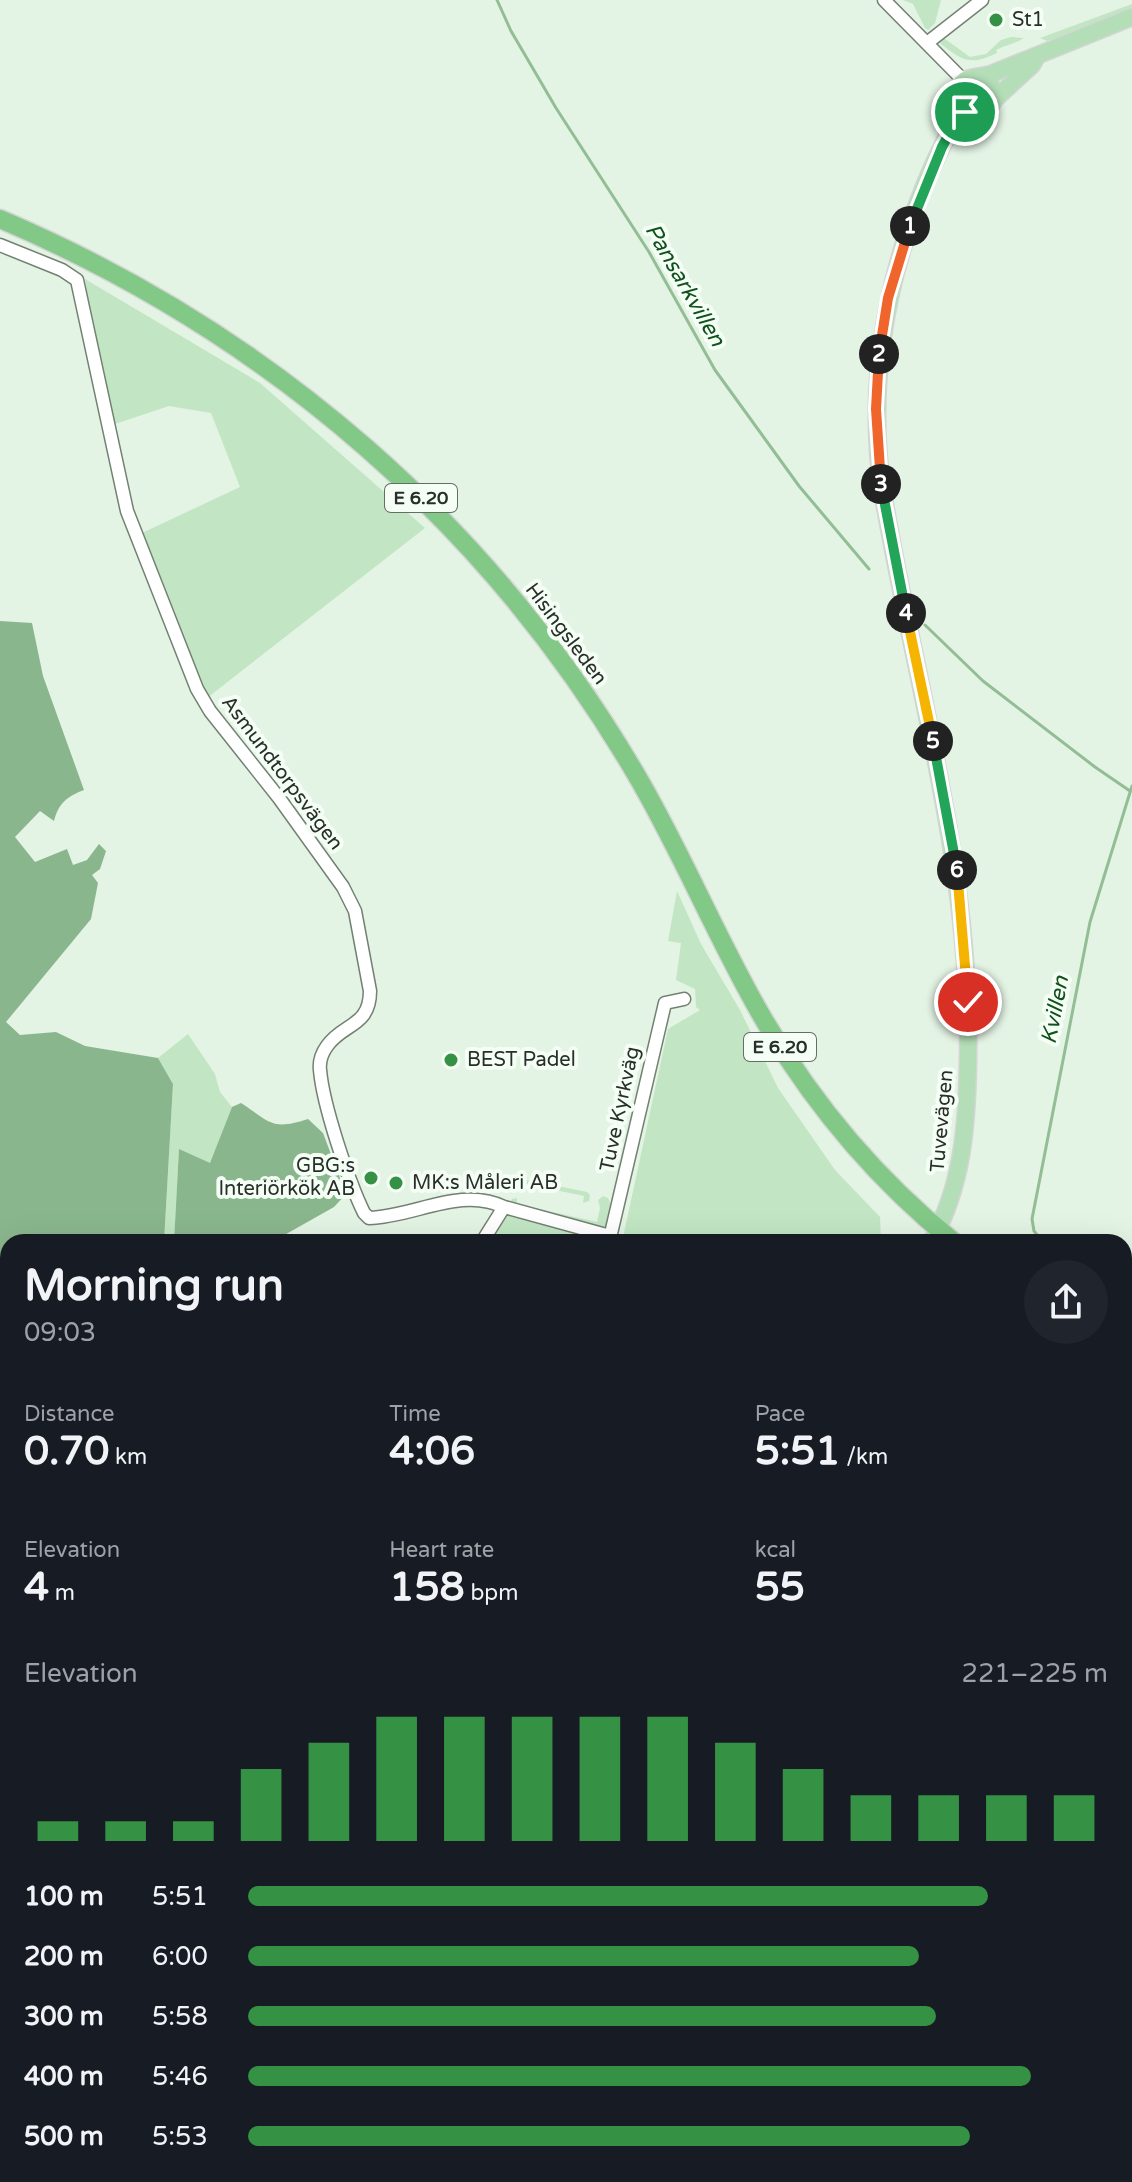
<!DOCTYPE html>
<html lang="en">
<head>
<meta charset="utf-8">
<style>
  :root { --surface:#171b24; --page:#20242c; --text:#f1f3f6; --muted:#9ea1a6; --accent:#359143 }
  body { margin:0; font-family:"Varela Round",sans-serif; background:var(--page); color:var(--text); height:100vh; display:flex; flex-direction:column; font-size:30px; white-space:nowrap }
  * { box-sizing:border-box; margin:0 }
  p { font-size:26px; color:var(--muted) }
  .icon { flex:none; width:44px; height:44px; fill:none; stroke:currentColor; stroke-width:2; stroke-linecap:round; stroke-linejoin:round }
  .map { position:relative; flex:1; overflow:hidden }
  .sheet { position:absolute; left:0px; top:1234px; width:1132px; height:948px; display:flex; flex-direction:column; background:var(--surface); border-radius:24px 24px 0 0; box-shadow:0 8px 32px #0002 }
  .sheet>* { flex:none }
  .pin { position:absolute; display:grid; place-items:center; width:68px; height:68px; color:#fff; margin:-34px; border:4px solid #fff; border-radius:50%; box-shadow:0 2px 8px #0007 }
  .km { position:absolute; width:40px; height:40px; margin:-20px; border-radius:50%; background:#222; color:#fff; font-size:22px; line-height:40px; text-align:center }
  .round { display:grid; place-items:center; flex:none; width:84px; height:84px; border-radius:42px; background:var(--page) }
  .headline { display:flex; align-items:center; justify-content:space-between; height:136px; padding:0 24px }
  h1 { font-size:44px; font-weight:800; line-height:60px }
  .stats { display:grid; grid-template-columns:repeat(3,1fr); gap:12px; height:136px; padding:8px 24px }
  .stats div { display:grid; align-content:center }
  .stats b { font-size:40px; font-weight:800 }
  .stats small { font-size:22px; font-weight:400 }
  .stats p { font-size:22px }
  .chart { height:224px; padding:16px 24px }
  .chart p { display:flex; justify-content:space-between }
  .chart svg { width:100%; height:144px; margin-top:8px; stroke:var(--accent); stroke-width:6 }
  ul { padding:0 24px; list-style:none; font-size:26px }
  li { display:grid; grid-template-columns:128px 96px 1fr; align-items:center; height:60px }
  li i { height:20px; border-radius:10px; background:var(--accent) }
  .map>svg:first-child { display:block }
  .green { fill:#c2e6c3 }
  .forest { fill:#8ab68d }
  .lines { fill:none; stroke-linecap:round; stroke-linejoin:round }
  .stream { stroke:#93be95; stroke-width:3 }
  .minor-casing { stroke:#738173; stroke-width:15 }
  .major-casing { stroke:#d4d5d4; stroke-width:19 }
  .highway-casing { stroke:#d4d5d4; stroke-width:21 }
  .minor { stroke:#fff; stroke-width:12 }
  .major { stroke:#b4deb7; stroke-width:16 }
  .highway { stroke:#82c887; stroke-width:18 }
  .rail-casing { stroke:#4d554e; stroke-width:6 }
  .rail { stroke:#f5fef5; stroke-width:3; stroke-dasharray:9; stroke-linecap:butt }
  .split-1-casing { stroke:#fff; stroke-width:16 }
  .split-2-casing { stroke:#fff; stroke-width:16 }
  .split-3-casing { stroke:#fff; stroke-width:16 }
  .split-4-casing { stroke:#fff; stroke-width:16 }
  .split-5-casing { stroke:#fff; stroke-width:16 }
  .split-6-casing { stroke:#fff; stroke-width:16 }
  .split-7-casing { stroke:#fff; stroke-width:16 }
  .split-1 { stroke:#22a559; stroke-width:10 }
  .split-2 { stroke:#f0652b; stroke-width:10 }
  .split-3 { stroke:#f0652b; stroke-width:10 }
  .split-4 { stroke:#22a559; stroke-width:10 }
  .split-5 { stroke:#f5b400; stroke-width:10 }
  .split-6 { stroke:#22a559; stroke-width:10 }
  .split-7 { stroke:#f5b400; stroke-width:10 }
  .poi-dot { fill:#359143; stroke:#f5fef5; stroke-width:3 }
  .labels { text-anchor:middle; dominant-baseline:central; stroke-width:8; stroke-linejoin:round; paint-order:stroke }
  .shield { fill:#f5fef5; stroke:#666c66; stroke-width:2 }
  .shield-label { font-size:18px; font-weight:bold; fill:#282e29 }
  .poi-label { font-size:20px; fill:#282e29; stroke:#f5fef5; text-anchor:start }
  .street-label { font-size:20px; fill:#282e29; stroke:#f5fef5 }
  .water-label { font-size:22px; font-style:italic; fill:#10511c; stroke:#f5fef5 }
</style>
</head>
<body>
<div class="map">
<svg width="1132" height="2182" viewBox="0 0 1132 2182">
  <rect width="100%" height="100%" fill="#e3f3e4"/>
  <path class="green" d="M903 0H941L935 23 928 30 925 28 913 4Z
    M1132 4V12L1047 41 1040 38Z
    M941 36 970 57 986 54 1001 40 1011 37 1024 38C1015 44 1005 45 996 50L997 53C970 66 963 61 941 44L939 41Z
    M965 96a11 11 0 1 1 22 0a11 11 0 1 1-22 0Z
    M85 279 260 383 425 528 207 698 142 533 240 487 211 413 169 406 115 424 90 315Z
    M677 891 701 944 740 1010 778 1088 835 1170 880 1217 881 1242H622L668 1029 700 1010 696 1007 695 989 676 980 681 943 668 941Z
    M188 1034 215 1074 220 1092 232 1107 210 1164 179 1150 174 1242H164L173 1084 158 1058Z
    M518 1178 587 1192 590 1195 589 1201 583 1203 584 1196 522 1183 517 1189 514 1187Z
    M603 1196 608 1198C613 1207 612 1225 602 1230L510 1203 512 1199 517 1198V1204L597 1222 600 1208 598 1200Z
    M509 1215 601 1238 604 1242H507L493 1238 492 1242H485L501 1217Z
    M1126 1529 1132 1536V1634L1127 1635 1128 1668 1124 1672Z
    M1132 1917V1971L1124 1975V1922Z
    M8 2002V2174H49L35 2182H0V2006Z
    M73 2174H121L112 2182H60Z
    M233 2174H287L292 2182H236Z
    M698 2174H774L768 2182H695Z
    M922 2174H989L1008 2182H875L877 2177 903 2180Z"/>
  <path class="forest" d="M0 621 32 623 43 676 84 790C66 797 59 803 54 821L40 811 15 837 35 862 67 849 73 865 87 860 99 844 106 851 100 869 92 875 98 883 91 919 6 1022 20 1035 56 1032 85 1046 158 1058 173 1084 164 1242H8V1939H0Z
    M241 1103C270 1122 272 1131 308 1119L323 1133 346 1194 334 1207 272 1242H174L179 1149 210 1163 232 1107Z
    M1132 1490V1536L1124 1530V1506Z
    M1132 1634V1709L1124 1704V1672L1128 1668 1127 1635Z
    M1124 1763 1132 1766V1917L1124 1922Z
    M1132 1971V2182H1008L989 2174H1124V1975Z
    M121 2174H233L236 2182H157L150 2175 141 2182H112Z
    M843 2174H922L903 2180 877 2177 875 2182H865Z"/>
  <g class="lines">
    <path class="stream" d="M497 0 511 31 556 108 649 252 715 370 799 486 869 569
      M925 625 983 681 1095 767 1130 791
      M1043 1242 1034 1231 1032 1219 1090 922 1132 786
      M1033 2174 1053 2182
      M689 2182 691 2174"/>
    <defs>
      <path id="minor" d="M884 0 964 81
        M927 43 982 0
        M0 245 62 270 77 280 127 511 197 689 210 711 279 798 343 887 355 911 370 991C370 1027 343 1023 327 1046 322 1053 319 1062 320 1070 323 1105 348 1180 364 1213L369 1218C414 1217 461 1186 504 1207
        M482 1242 504 1207 610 1236
        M609 1242 665 1003 684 999
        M0 1995 8 1992
        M47 2182 60 2174"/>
      <path id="major" d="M980 78 991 85 995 99 987 112C963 123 945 94 965 80 972 76 983 77 991 74L1132 17
        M995 99 1032 65 1037 56
        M931 1242C963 1186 967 1124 968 1061 972 867 915 683 883 494 868 398 881 307 913 216 926 179 941 143 963 110
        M440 2182 448 2174"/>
      <path id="highway" d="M0 219C270 334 494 527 641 783 684 858 717 938 760 1013 810 1100 876 1179 954 1242
        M1124 1351 1132 1355"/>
    </defs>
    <use href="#minor" class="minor-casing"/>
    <use href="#major" class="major-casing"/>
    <use href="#highway" class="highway-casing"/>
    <use href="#minor" class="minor"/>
    <use href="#major" class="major"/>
    <use href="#highway" class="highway"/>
    <defs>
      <path id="rail" d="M1124 1482 1132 1464
        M779 2182 785 2174"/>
    </defs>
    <use href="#rail" class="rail-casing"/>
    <use href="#rail" class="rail"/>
  </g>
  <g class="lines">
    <defs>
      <path id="split-1" d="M910 226 942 147 960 114 963 110 965 112"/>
      <path id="split-2" d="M879 354 888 298 910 226"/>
      <path id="split-3" d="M879 354 876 409 881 484"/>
      <path id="split-4" d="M881 484 906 613"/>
      <path id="split-5" d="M906 613 933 741"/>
      <path id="split-6" d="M933 741 957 870"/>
      <path id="split-7" d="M957 870 968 1002"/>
    </defs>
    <use href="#split-1" class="split-1-casing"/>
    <use href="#split-2" class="split-2-casing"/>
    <use href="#split-3" class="split-3-casing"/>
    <use href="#split-4" class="split-4-casing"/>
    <use href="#split-5" class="split-5-casing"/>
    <use href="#split-6" class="split-6-casing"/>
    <use href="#split-7" class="split-7-casing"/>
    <use href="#split-1" class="split-1"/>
    <use href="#split-2" class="split-2"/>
    <use href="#split-3" class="split-3"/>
    <use href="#split-4" class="split-4"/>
    <use href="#split-5" class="split-5"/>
    <use href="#split-6" class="split-6"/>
    <use href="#split-7" class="split-7"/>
  </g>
  <g class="poi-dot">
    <circle cx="996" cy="20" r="8"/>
    <circle cx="451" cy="1060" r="8"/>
    <circle cx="371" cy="1178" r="8"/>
    <circle cx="396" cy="1183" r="8"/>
  </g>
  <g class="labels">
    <g class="shield">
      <rect x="385" y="484" width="72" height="28" rx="6"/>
      <rect x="744" y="1033" width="72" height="28" rx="6"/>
    </g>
    <g class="shield-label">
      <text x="421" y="498">E 6.20</text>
      <text x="780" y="1047">E 6.20</text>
    </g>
    <g class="poi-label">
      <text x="1012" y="20">St1</text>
      <text x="467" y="1060">BEST Padel</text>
      <text x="355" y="1166" text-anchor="end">GBG:s<tspan x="355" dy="23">Interiörkök AB</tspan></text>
      <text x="412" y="1183">MK:s Måleri AB</text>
    </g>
    <g class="street-label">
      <text transform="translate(566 634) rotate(53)">Hisingsleden</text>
      <text transform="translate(282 773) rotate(53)">Asmundtorpsvägen</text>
      <text transform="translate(620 1109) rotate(-78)">Tuve Kyrkväg</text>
      <text transform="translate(942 1121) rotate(-85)">Tuvevägen</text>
    </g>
    <g class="water-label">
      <text transform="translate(685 285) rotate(60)">Pansarkvillen</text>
      <text transform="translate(1055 1010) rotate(-79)">Kvillen</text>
    </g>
  </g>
</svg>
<div class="pin" style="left:965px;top:112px;background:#1e9e55"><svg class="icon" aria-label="arrive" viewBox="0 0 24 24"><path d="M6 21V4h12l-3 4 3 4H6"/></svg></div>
<div class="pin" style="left:968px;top:1002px;background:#d93025"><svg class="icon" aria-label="check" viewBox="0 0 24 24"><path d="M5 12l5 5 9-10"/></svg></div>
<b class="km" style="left:910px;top:226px">1</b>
<b class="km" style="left:879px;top:354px">2</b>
<b class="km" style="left:881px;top:484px">3</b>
<b class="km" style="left:906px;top:613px">4</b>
<b class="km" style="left:933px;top:741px">5</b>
<b class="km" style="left:957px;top:870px">6</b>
<section class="sheet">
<div class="headline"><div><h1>Morning run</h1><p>09:03</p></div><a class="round"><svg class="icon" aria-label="share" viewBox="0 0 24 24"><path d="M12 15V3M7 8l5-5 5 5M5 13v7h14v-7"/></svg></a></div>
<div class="stats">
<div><p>Distance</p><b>0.70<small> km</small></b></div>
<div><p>Time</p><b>4:06</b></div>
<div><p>Pace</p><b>5:51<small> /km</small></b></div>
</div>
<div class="stats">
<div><p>Elevation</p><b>4<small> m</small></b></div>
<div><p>Heart rate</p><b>158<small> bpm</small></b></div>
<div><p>kcal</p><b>55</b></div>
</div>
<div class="chart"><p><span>Elevation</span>221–225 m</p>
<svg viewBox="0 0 160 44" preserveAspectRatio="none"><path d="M5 44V38M15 44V38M25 44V38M35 44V22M45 44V14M55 44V6M65 44V6M75 44V6M85 44V6M95 44V6M105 44V14M115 44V22M125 44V30M135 44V30M145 44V30M155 44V30"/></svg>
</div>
<ul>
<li><b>100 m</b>5:51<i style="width:86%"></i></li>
<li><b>200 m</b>6:00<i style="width:78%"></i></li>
<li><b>300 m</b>5:58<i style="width:80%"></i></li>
<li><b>400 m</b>5:46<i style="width:91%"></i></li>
<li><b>500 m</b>5:53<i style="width:84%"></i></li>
</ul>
</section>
</div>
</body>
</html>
